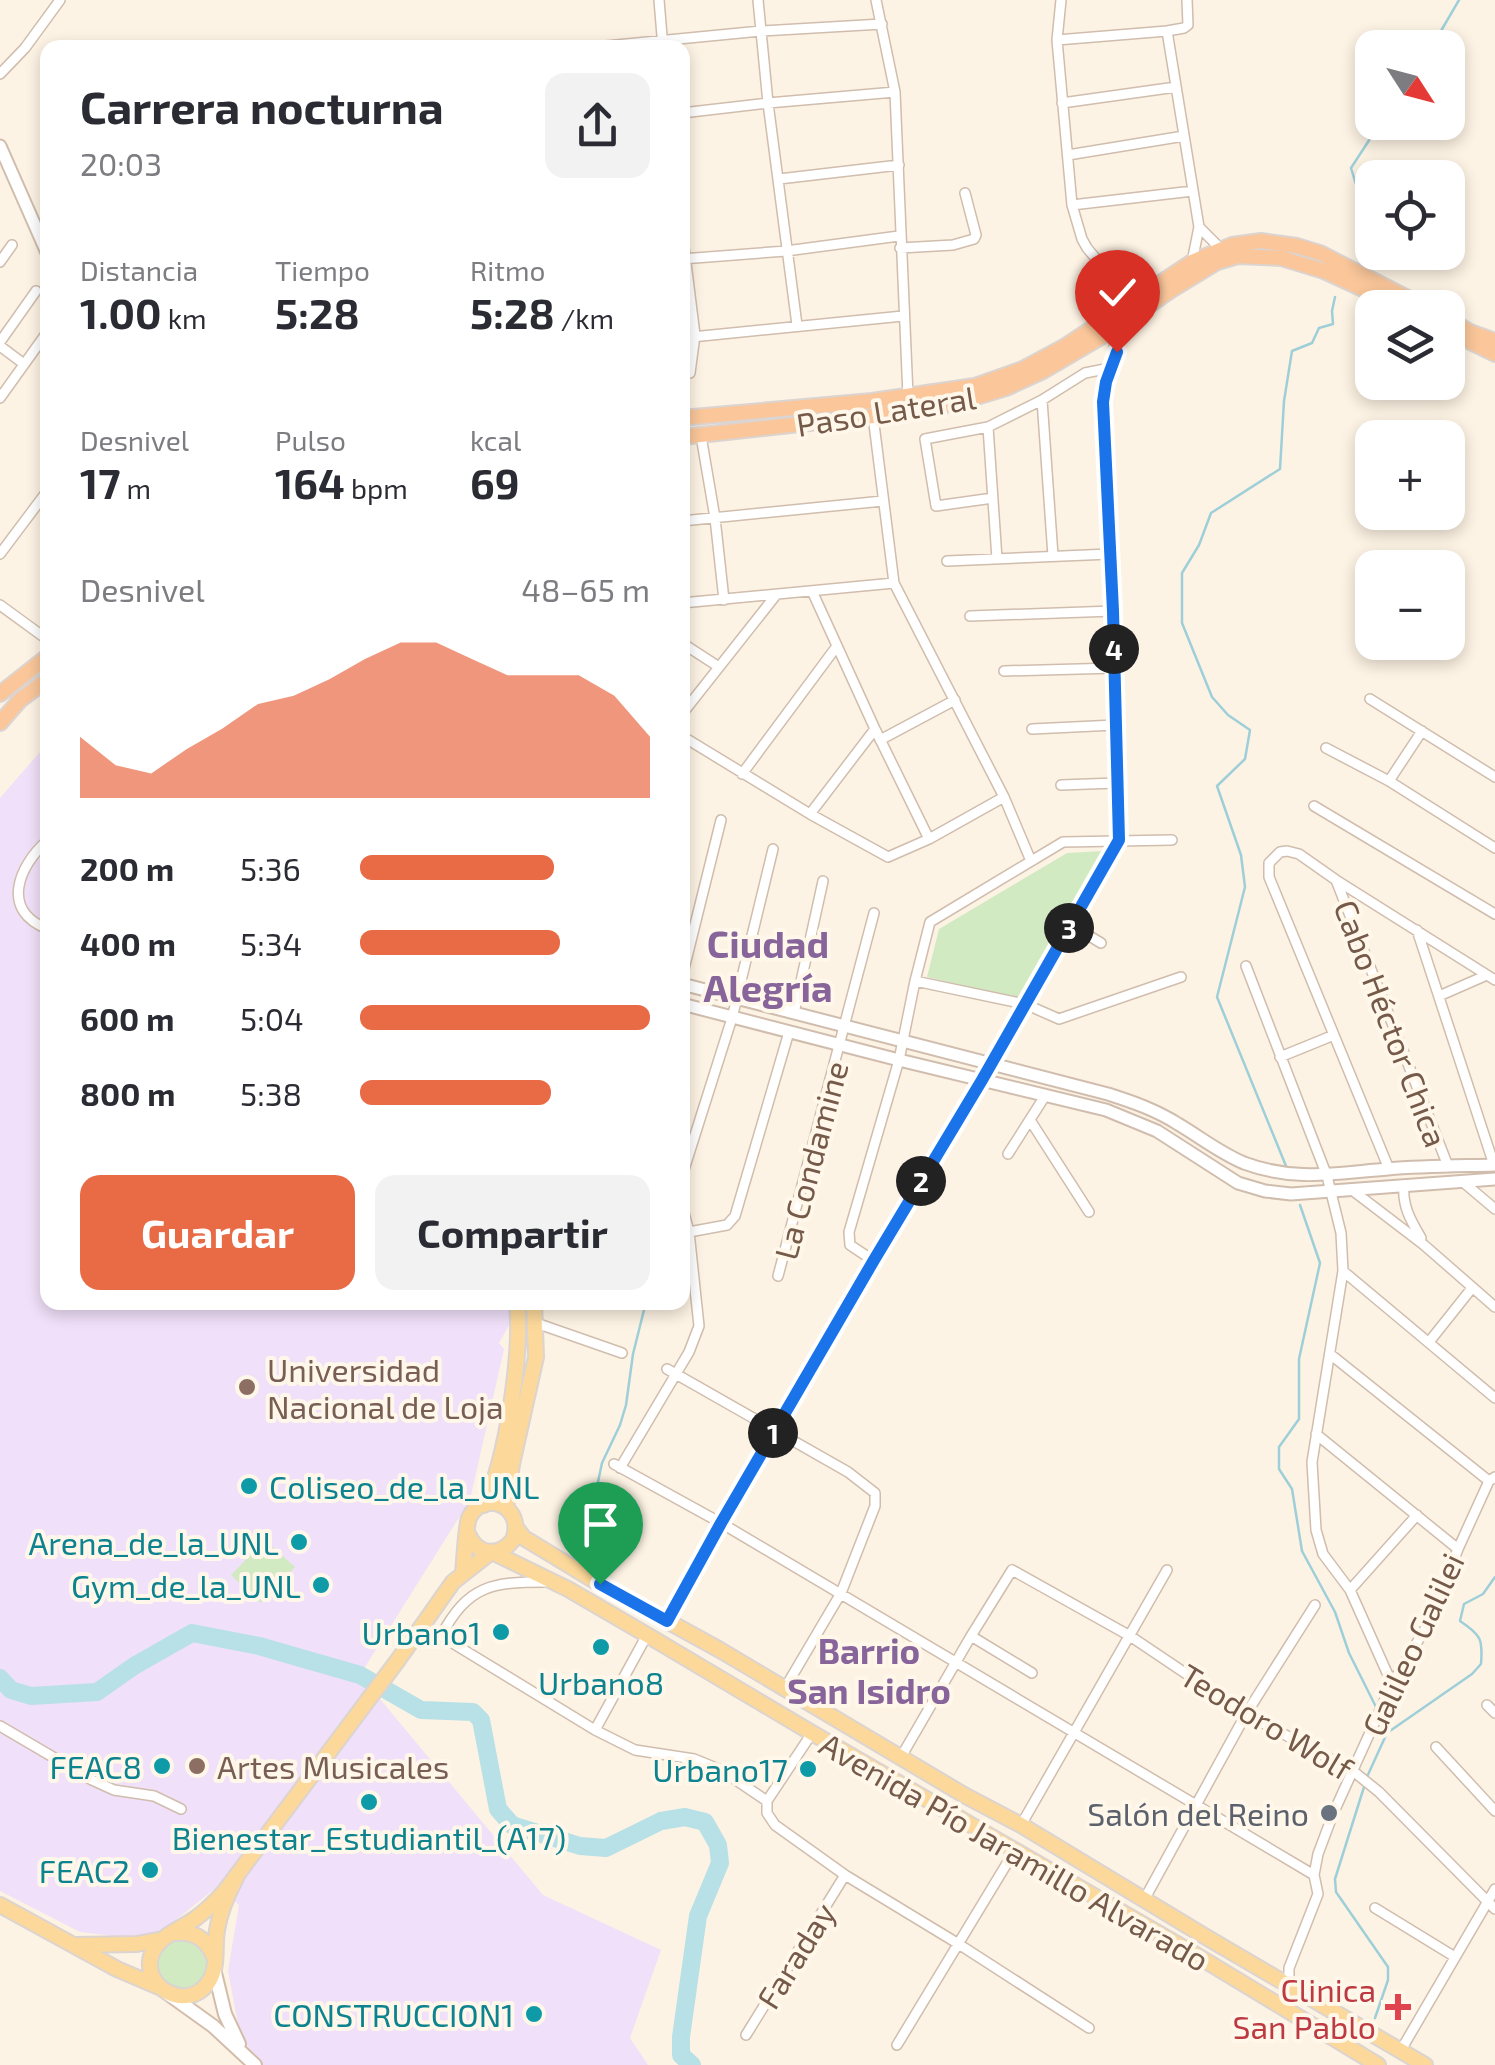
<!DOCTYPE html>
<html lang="es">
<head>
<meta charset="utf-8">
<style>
  :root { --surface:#fff; --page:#f2f2f3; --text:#2b2b33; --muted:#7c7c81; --accent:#e96b46 }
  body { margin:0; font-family:"Exo 2",sans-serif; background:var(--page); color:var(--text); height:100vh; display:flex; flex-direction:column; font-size:38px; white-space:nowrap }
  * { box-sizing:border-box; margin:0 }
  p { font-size:32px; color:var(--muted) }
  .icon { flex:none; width:55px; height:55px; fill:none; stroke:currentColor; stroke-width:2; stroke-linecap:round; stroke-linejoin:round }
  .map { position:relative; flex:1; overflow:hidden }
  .sheet { position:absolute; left:40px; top:40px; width:650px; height:1270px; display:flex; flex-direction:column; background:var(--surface); border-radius:20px; box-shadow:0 5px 15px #0003 }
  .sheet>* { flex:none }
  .needle { width:65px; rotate:126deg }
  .controls { position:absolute; left:1355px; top:30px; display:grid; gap:20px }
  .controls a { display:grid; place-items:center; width:110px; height:110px; border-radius:20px; background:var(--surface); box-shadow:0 5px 15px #0003; font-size:50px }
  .pin { position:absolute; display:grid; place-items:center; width:85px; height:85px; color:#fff; margin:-102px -42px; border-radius:50% 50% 50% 0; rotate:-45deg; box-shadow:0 0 10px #0007 }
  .pin .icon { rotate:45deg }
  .km { position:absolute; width:50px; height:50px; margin:-25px; border-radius:50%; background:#222; color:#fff; font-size:28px; line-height:50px; text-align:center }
  .round { display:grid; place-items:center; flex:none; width:105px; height:105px; border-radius:20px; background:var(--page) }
  .headline { display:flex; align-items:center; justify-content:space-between; height:170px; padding:0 40px }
  h1 { font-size:45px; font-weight:700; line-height:75px }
  .stats { display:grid; grid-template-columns:repeat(3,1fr); gap:15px; height:170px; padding:10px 40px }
  .stats div { display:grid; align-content:center }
  .stats b { font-size:42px; font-weight:700 }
  .stats small { font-size:28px; font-weight:400 }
  .stats p { font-size:28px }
  .chart { height:280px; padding:20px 40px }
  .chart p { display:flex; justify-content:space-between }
  .chart svg { width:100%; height:180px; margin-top:10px; fill:var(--accent); opacity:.7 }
  .cta { display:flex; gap:20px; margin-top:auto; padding:20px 40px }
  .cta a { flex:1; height:115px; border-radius:20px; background:var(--accent); color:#fff; font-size:40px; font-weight:700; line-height:115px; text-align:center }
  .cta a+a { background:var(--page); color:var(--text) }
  ul { padding:0 40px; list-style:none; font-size:32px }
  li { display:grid; grid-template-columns:160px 120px 1fr; align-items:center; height:75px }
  li i { height:25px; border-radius:12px; background:var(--accent) }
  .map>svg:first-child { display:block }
  .education { fill:#f0e0f9 }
  .green { fill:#d2eac2 }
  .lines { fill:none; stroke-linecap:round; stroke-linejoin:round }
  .stream { stroke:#9ecfd9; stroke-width:2.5 }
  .river { stroke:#b8e0e7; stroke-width:18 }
  .minor-casing { stroke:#d0bdad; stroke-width:12 }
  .tertiary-casing { stroke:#d0bdad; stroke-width:15 }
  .secondary-casing { stroke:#d3bcaa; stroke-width:16 }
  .primary-casing { stroke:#dbd4d0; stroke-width:18 }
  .trunk-casing { stroke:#dbd4d0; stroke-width:18 }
  .minor { stroke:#fff; stroke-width:9 }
  .tertiary { stroke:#fff; stroke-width:11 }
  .secondary { stroke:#fff; stroke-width:12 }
  .primary { stroke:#fcd99b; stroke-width:14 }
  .trunk { stroke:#fac69a; stroke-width:14 }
  .route-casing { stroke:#fff; stroke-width:20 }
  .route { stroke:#1a73e8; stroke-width:12 }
  .education-dot { fill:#8d6e63; stroke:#fff7ea; stroke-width:4 }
  .culture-dot { fill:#0f9aa8; stroke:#fff7ea; stroke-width:4 }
  .worship-dot { fill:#6b7280; stroke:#fff7ea; stroke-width:4 }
  .health-dot { fill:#e0444e; stroke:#fff7ea; stroke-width:4 }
  .labels { text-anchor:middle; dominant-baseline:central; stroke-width:8; stroke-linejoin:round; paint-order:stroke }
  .street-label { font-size:32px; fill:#755949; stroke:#fff7ea }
  .education-label { font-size:32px; fill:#785e54; stroke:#fff7ea; text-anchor:start }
  .culture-label { font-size:32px; fill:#0d838f; stroke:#fff7ea; text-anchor:end }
  .worship-label { font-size:32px; fill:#5b616d; stroke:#fff7ea; text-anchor:end }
  .health-label { font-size:32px; fill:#be3a42; stroke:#fff7ea; text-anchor:end }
  .neighbourhood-label { font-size:35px; font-weight:bold; fill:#876499; stroke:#fff7ea }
  .quarter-label { font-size:38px; font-weight:bold; fill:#876499; stroke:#fff7ea }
</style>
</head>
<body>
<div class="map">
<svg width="1495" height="2065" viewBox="0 0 1495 2065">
  <rect width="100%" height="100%" fill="#fdf3e4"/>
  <path class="education" d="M47 744 48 1302 508 1303 511 1322 499 1343 504 1349 470 1500 360 1675 543 1895 661 1950 630 2038 648 2065H260L252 2055 239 2030 228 1971 239 1905 218 1886 161 1932 122 1937 80 1932 0 1891V798Z"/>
  <path class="green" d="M1103 851 1018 999 927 977 939 929 1067 853Z
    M265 1540 295 1567 261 1603 231 1575Z
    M157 1964a26 26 0 1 1 52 0a26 26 0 1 1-52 0Z"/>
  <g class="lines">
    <path class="stream" d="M1431 48 1459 0
      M1358 243 1365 214 1351 168 1381 122
      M1286 1166 1217 997 1245 887 1241 855 1217 786 1245 759 1250 730 1228 715 1212 697 1182 623V573L1199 545 1211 513 1280 469 1284 401 1292 351 1312 343 1319 328 1333 324 1332 311 1335 297
      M1300 1205 1320 1263 1299 1359V1419L1279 1447V1469L1292 1489 1302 1551 1335 1612 1349 1653 1377 1709
      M572 1543 595 1496 602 1463 620 1425 626 1405 633 1354 646 1302
      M1366 1779 1387 1733 1472 1674 1481 1664C1483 1639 1481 1635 1460 1621L1464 1604 1483 1594 1495 1577
      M1364 1787 1335 1879 1336 1892 1388 1967V1980L1375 2018"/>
    <path class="river" d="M0 1678 11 1690 31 1696 97 1692 134 1666 192 1633 259 1646 360 1675 421 1710 473 1712 481 1720 498 1809 512 1825 580 1846 606 1848 661 1821 685 1817 705 1822 718 1845 720 1863 698 1916 681 2037V2055L692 2065"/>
    <defs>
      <path id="minor" d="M659 0 663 48
        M758 0 768 103 797 325
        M876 0 895 92 908 396
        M1167 31 1184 28 1188 25 1187 0
        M1057 40 1061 0
        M585 48 761 31 882 24
        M0 74 25 48 60 0
        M1062 103 1176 87
        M682 113 768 103 895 92
        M1068 155 1184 136
        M779 179 899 165
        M1072 205 1193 191
        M1199 227 1221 249
        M682 231 695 335 690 373
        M900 248 953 245 974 239 976 235 965 193
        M682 259 786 251 899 236
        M0 262 12 245
        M1143 293 1118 285 1087 248 1082 239 1072 205 1057 40 1167 31 1199 227 1192 262
        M682 338 903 316
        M0 342 36 291
        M0 346 24 364
        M0 398 48 331
        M1042 400 1053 556
        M873 416 894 583 1004 797 1031 861
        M988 427 997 559
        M701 436 715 518 724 600
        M993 498 936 506 925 439 988 427 1042 400 1085 373 1110 368
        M682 521 883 501
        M0 554 48 490
        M947 561 1110 554
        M812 591 875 729
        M682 603 894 583
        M0 605 48 640
        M970 616 1113 611
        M682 643 719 667
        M1004 671 1115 668
        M1370 699 1495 777
        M682 714 776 595
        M1032 729 1115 725
        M682 736 810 814 888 857 929 839 1004 797
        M880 740 955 700
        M1326 748 1389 781 1495 848
        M742 774 837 646
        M1389 781 1422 731
        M1061 785 1116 783
        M1314 806 1495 914
        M810 814 875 729 929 839
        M48 840C18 866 0 911 48 929
        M1336 880 1448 1166
        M1071 925 1101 943
        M1417 930 1494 1165
        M1246 966 1327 1176 1341 1233 1343 1271 1312 1462 1316 1530 1323 1554 1350 1590 1392 1684
        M682 977 721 820
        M915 981 1025 1004 1059 1019 1181 977
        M1439 996 1487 975
        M794 1013 823 881
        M1280 1057 1334 1035
        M1030 1120 1089 1212
        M1008 1154 1045 1096
        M1389 1169 1269 877V863L1280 852 1287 851 1299 854 1336 880 1495 980
        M682 1176 732 1018 773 849
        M1463 1182 1495 1209
        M1404 1185C1402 1206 1411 1221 1421 1238
        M1352 1190 1424 1245 1495 1307
        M682 1205 689 1232
        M874 1261 850 1245 849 1232 899 1060 915 981 930 922 1063 842 1172 840
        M1343 1271 1495 1398
        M778 1276 874 913
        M536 1323 622 1353
        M1429 1342 1472 1288
        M1330 1354 1489 1481
        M667 1369 848 1472 875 1493V1506L841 1593 785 1688
        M1316 1434 1458 1549
        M614 1464 721 1523 1314 1875
        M620 1468 689 1352 699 1326 689 1232 727 1225 735 1216 789 1032
        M1350 1590 1417 1515
        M420 1629 441 1636 595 1730 635 1750 694 1759 721 1770 767 1801V1813L775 1825 845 1875 957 1943 1089 2028
        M441 1636C468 1585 492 1582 545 1582
        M971 1636 1032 1673
        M1487 1705 1495 1713
        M0 1726 92 1780 114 1790 154 1796 181 1809
        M595 1730 647 1635
        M1436 1747 1495 1811
        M901 1757 971 1636 1012 1570 1130 1636 1246 1714 1353 1771 1379 1792 1495 1909
        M767 1801 812 1733
        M1021 1825 1167 1570
        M1144 1900 1246 1714 1315 1605
        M1375 1908 1455 1957
        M1289 1985V1968L1318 1894 1314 1875 1318 1854 1333 1814 1392 1684 1428 1624 1458 1549 1489 1481 1495 1477
        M746 2035 845 1875
        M897 2045 1015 1850
        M1401 2050 1495 1889"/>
      <path id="tertiary" d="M0 146 48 255
        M682 984 1108 1094C1133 1102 1156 1110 1178 1124 1200 1137 1220 1153 1244 1163 1295 1182 1336 1173 1388 1169 1423 1166 1459 1166 1495 1165
        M682 1004 899 1060 1106 1110 1157 1131 1238 1183 1265 1191 1291 1194 1495 1179
        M667 1621 721 1523 874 1261 982 1081 1119 840 1113 611 1103 402C1105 371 1125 356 1111 326"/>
      <path id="secondary" d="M214 1969 225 2014 239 2044
        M167 1993 213 2026 255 2065"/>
      <path id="primary" d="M484 1505C507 1460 522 1352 517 1302
        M506 1507 512 1464 536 1357 534 1302
        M517 1529 524 1538 600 1584 720 1650 964 1795 1021 1825 1206 1937 1425 2065
        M494 1553 568 1589 647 1635 812 1733 1196 1955 1378 2065
        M463 1574C464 1562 466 1525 469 1518 483 1488 526 1506 513 1540 498 1558 477 1555 468 1534
        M236 1878C227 1895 220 1911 217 1930 214 1947 219 1968 208 1983 186 2014 137 1985 153 1951 161 1935 183 1928 196 1918 207 1910 216 1901 225 1891L398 1660 453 1582 490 1553
        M0 1905 117 1969 159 1987
        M175 1933C193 1931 206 1938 213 1955
        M75 1945 137 1944 163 1939"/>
      <path id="trunk" d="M1448 319 1470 332 1495 341
        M1448 331 1495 354
        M682 418 872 401 975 386 1023 369 1064 347 1192 262 1232 245 1261 241 1297 246 1320 253 1427 308
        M682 437 873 416 957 403 1006 388 1043 371 1113 330 1171 290 1217 262 1238 256 1281 258 1324 271 1404 308
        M0 694 48 656
        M0 723 20 700 48 679"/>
    </defs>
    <use href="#minor" class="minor-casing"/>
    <use href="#tertiary" class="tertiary-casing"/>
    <use href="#secondary" class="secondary-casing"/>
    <use href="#primary" class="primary-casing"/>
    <use href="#trunk" class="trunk-casing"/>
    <use href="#minor" class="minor"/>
    <use href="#tertiary" class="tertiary"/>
    <use href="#secondary" class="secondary"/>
    <use href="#primary" class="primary"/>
    <use href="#trunk" class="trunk"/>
  </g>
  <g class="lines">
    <defs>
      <path id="route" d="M600 1584 667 1621 721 1523 874 1260 982 1080 1119 840 1113 611 1103 402 1106 382 1117 352"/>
    </defs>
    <use href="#route" class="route-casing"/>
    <use href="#route" class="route"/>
  </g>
  <g class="education-dot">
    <circle cx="247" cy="1387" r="10"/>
    <circle cx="197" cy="1766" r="10"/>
  </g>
  <g class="culture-dot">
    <circle cx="249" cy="1486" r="10"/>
    <circle cx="299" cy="1542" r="10"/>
    <circle cx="321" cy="1585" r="10"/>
    <circle cx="501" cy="1632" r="10"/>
    <circle cx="601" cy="1647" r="10"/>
    <circle cx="162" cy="1766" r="10"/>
    <circle cx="808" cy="1769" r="10"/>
    <circle cx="369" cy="1802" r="10"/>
    <circle cx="150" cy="1870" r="10"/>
    <circle cx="534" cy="2014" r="10"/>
  </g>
  <circle class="worship-dot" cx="1329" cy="1813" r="10"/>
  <path class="health-dot" d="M1393 1992h10v10h10v10h-10v10h-10v-10h-10v-10h10z"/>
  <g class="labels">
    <g class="street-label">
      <text transform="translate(886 410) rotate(-9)">Paso Lateral</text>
      <text transform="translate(1392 1023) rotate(69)">Cabo Héctor Chica</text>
      <text transform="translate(810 1160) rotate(-75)">La Condamine</text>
      <text transform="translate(1412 1644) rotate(-65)">Galileo Galilei</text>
      <text transform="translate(1267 1721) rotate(31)">Teodoro Wolf</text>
      <text transform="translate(1015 1851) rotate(30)">Avenida Pío Jaramillo Alvarado</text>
      <text transform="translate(795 1955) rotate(-58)">Faraday</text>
    </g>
    <g class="education-label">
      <text x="267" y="1369">Universidad<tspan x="267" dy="37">Nacional de Loja</tspan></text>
      <text x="217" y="1766">Artes Musicales</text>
    </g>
    <g class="culture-label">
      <text x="269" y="1486" text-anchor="start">Coliseo_de_la_UNL</text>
      <text x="279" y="1542">Arena_de_la_UNL</text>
      <text x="301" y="1585">Gym_de_la_UNL</text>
      <text x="481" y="1632">Urbano1</text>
      <text x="601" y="1682" text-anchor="middle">Urbano8</text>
      <text x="142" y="1766">FEAC8</text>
      <text x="788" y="1769">Urbano17</text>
      <text x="369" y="1837" text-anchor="middle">Bienestar_Estudiantil_(A17)</text>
      <text x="130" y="1870">FEAC2</text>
      <text x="514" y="2014">CONSTRUCCION1</text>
    </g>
    <g class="worship-label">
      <text x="1309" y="1813">Salón del Reino</text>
    </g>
    <g class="health-label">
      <text x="1376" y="1989">Clinica<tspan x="1376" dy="37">San Pablo</tspan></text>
    </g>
    <g class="neighbourhood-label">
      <text x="869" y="1650">Barrio<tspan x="869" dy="40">San Isidro</tspan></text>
    </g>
    <g class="quarter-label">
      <text x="768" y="943">Ciudad<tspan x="768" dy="44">Alegría</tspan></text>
    </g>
  </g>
</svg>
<div class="controls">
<a><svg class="needle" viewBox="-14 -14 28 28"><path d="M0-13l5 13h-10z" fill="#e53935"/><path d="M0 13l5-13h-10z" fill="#7c7c81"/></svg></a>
<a><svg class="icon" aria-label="locate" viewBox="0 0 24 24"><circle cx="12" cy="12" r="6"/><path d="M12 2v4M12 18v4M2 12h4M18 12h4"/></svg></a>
<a><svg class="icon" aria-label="layers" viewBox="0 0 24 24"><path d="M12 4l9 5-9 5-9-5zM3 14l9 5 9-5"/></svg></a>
<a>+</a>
<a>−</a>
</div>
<div class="pin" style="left:600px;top:1584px;background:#1e9e55"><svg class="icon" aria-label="arrive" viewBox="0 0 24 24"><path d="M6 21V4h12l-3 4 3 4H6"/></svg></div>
<div class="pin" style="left:1117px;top:352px;background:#d93025"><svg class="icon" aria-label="check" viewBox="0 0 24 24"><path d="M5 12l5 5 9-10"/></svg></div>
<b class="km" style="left:773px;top:1433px">1</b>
<b class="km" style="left:921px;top:1181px">2</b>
<b class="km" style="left:1069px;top:928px">3</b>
<b class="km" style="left:1114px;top:649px">4</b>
<section class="sheet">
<div class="headline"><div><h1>Carrera nocturna</h1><p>20:03</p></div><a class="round"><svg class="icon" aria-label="share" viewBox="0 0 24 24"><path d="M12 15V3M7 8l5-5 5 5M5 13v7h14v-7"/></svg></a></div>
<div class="stats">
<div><p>Distancia</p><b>1.00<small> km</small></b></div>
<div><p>Tiempo</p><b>5:28</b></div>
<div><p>Ritmo</p><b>5:28<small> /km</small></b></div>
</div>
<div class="stats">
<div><p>Desnivel</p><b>17<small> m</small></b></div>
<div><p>Pulso</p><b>164<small> bpm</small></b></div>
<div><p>kcal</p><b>69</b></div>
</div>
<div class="chart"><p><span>Desnivel</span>48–65 m</p>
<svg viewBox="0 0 160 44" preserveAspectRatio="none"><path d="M0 44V29L10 36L20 38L30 32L40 27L50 21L60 19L70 15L80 10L90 6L100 6L110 10L120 14L130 14L140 14L150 19L160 29V44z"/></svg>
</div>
<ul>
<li><b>200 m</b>5:36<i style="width:67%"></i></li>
<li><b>400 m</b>5:34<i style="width:69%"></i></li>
<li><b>600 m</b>5:04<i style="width:100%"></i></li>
<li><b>800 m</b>5:38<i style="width:66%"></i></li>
</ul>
<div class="cta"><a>Guardar</a><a>Compartir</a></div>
</section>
</div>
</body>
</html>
